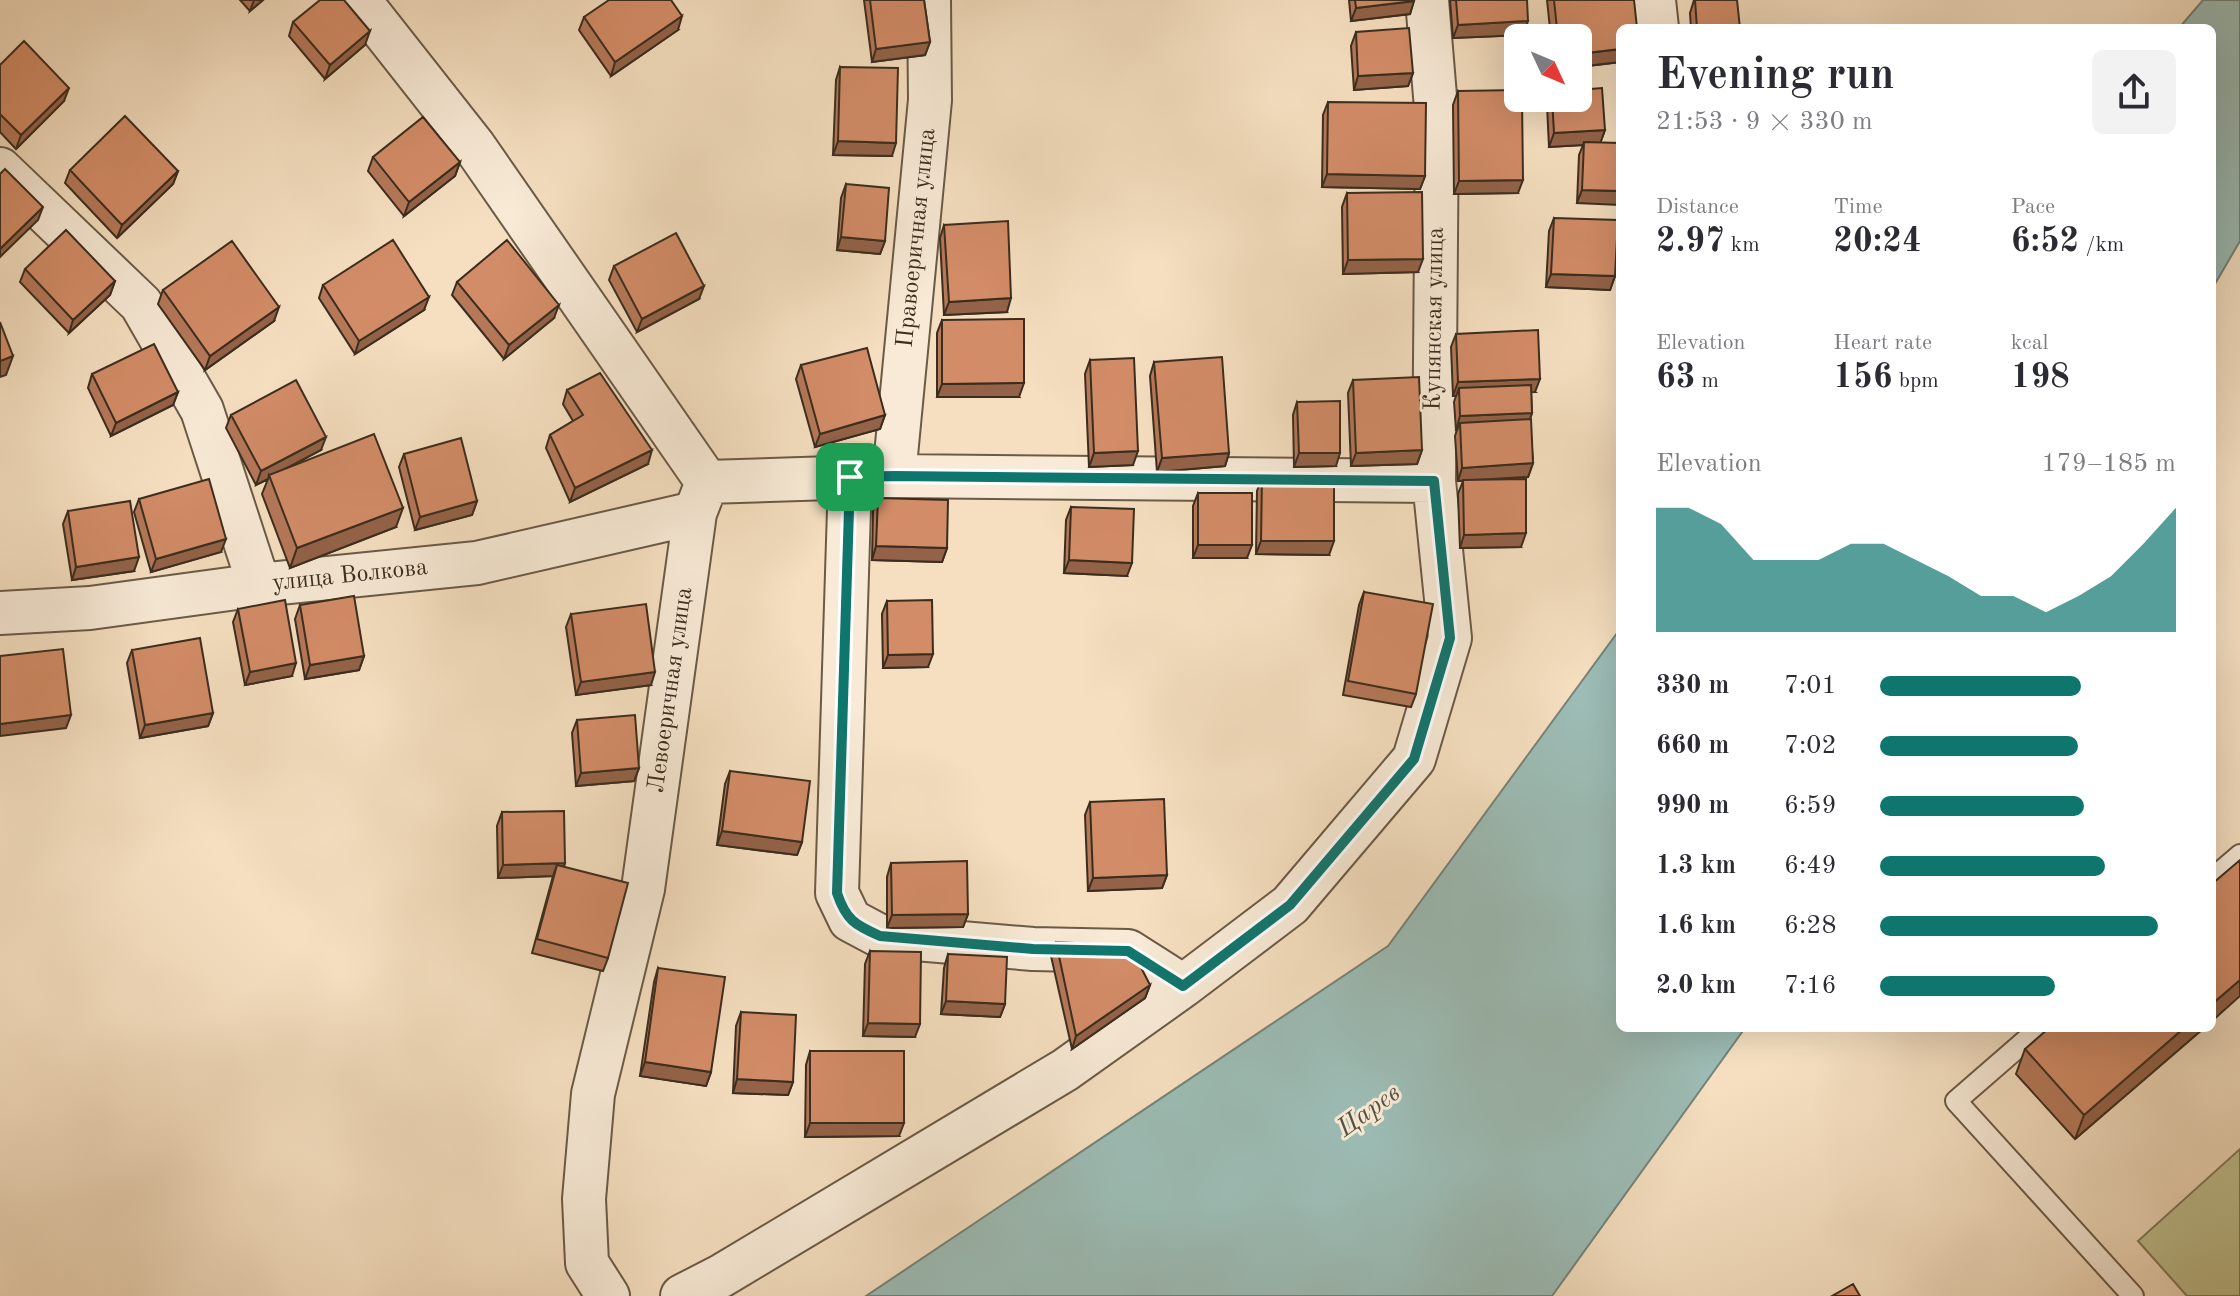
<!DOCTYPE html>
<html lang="en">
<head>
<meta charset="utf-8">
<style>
  :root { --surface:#fff; --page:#f2f2f3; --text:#2b2b33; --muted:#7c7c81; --accent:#0f766e }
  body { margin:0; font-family:"Old Standard TT",serif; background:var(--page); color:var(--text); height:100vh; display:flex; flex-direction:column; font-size:30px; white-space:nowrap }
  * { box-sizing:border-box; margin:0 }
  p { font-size:26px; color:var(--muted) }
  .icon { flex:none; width:44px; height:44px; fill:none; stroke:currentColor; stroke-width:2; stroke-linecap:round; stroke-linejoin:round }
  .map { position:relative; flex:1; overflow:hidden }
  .side { position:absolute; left:1616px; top:24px; width:600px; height:1008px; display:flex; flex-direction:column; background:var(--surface); border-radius:12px; box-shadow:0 8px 32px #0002 }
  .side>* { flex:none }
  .needle { width:52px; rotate:134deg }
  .buttons { position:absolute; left:1504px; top:24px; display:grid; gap:16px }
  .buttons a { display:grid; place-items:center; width:88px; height:88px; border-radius:12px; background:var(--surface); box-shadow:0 8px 32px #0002; font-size:40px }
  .pin { position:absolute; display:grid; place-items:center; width:68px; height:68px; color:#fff; margin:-34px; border-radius:16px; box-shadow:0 4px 12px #0006 }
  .round { display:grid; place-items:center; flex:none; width:84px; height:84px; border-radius:12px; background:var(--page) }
  .summary { display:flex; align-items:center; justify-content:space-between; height:136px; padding:0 40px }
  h1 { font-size:44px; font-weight:600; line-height:60px }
  .stats { display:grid; grid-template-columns:repeat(3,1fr); gap:12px; height:136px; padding:8px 40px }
  .stats div { display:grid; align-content:center }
  .stats b { font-size:34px; font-weight:600 }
  .stats small { font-size:22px; font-weight:400 }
  .stats p { font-size:22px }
  .chart { height:224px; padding:16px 40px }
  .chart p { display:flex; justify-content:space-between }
  .chart svg { width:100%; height:144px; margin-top:8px; fill:var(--accent); opacity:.7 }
  ul { padding:0 40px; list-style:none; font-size:26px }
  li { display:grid; grid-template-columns:128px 96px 1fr; align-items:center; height:60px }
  li i { height:20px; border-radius:10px; background:var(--accent) }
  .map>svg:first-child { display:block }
  .green { fill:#c0c190; stroke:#7e7757; stroke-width:2 }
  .water { fill:#9cbcb5; stroke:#758379; stroke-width:2 }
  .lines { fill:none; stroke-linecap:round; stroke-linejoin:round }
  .service-casing { stroke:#6a5a46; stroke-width:24 }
  .minor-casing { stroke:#6a5a46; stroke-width:46 }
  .service { stroke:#f8ead6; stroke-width:20 }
  .minor { stroke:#f8ead6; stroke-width:42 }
  .wall { fill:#b57859; stroke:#3b2d1e; stroke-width:2 }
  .shaded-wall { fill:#936248; stroke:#3b2d1e; stroke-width:2 }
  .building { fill:#d28c67; stroke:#3b2d1e; stroke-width:2 }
  .route-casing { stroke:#fff; stroke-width:16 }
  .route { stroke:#0f766e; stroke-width:10 }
  .labels { text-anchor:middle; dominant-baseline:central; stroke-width:6; stroke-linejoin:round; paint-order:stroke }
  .street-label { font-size:24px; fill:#3b2d1e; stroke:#f8ead6 }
  .water-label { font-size:26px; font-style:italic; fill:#535144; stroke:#f8ead6 }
</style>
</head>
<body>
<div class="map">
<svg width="2240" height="1296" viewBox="0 0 2240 1296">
  <rect width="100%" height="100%" fill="#f5dfc0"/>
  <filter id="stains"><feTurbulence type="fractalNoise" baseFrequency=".0025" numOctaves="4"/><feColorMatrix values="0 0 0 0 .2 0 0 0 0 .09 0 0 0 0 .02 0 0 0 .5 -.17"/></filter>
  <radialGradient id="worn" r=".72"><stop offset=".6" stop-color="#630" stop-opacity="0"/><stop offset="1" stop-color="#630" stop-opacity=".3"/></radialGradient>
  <path class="green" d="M2240 1149V1296H2187L2138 1241Z"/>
  <path class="water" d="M2203 0H2240V241L2212 289V28H2179Z
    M1620 629V1028H1745L1552 1296H866L1388 946Z"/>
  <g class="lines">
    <defs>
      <path id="service" d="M2212 879 2240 855
        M2040 1028 1956 1101 2133 1296"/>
      <path id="minor" d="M359 0 474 146 707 482 695 513 643 889 593 1094 584 1199 587 1263 608 1296
        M1654 0 1657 28
        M0 169 141 304 202 410 259 585
        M894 476 930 100 929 0
        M850 477 837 893 850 920 880 936 1033 949 1128 951 1183 986
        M707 482 894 476 1434 481
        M0 613 90 608 259 585 477 563 695 513
        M682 1296 721 1276 1065 1070 1183 986 1290 905 1414 759 1450 638 1434 481 1437 120 1427 0"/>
    </defs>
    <use href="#service" class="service-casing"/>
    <use href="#minor" class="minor-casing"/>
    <use href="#service" class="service"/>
    <use href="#minor" class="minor"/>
  </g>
  <path class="wall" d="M240 0H263L250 11Z
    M864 0H924L930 42 925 55 872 62Z
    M1349 0H1414L1410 14 1351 21Z
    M1450 0H1527L1523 35 1453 38Z
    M1547 0H1634L1620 28V62L1578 67V38H1551Z
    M1694 0 1740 28H1691L1690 13Z
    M584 17 678 30 611 76 579 30Z
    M293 22 365 45 325 79 289 36Z
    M1356 32 1413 73 1408 86 1354 90 1351 46Z
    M0 65 64 101 16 149 0 132Z
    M840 67 892 156 833 155 836 80Z
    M1458 91 1518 193 1454 194 1453 105Z
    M1550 98H1578L1605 130 1577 203 1579 155 1583 145 1549 147 1547 105Z
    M1328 102 1425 176 1420 189 1322 187 1323 115Z
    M373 157 460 162 455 176 404 216 368 171Z
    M70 170 178 171 173 184 117 238 65 183Z
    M846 184 885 241 880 254 837 250 841 198Z
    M1347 193 1418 272 1343 274 1342 207Z
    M1554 218 1615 276 1610 290 1546 287 1549 231Z
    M944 225 1007 312 944 315 940 238Z
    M614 266 699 299 637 332 609 280Z
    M25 269 115 281 110 295 69 333 20 282Z
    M457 282 554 318 504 359 452 295Z
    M323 285 424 310 355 354 319 298Z
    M163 290 274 321 205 370 158 304Z
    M942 320 1019 397H937V333Z
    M1456 334 1535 392H1531L1532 413 1530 419 1533 463 1528 477 1472 480 1521 547 1460 548 1458 494 1463 481H1458L1455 436 1457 430H1456L1454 402 1456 396H1453L1451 347Z
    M1090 360 1133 465 1089 467 1085 374Z
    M1154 362 1229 453 1225 466 1157 472 1150 376Z
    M801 365 885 415 880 429 815 447 796 379Z
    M92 374 178 392 173 405 111 436 88 388Z
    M1353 380 1422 450 1417 464 1351 466 1348 393Z
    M567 390 648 464 570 502 546 448 550 435 573 421 563 404Z
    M1297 402 1336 466 1294 467 1293 415Z
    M231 415 321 450 291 466 396 527 290 568 262 494 268 479 256 485 226 428Z
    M404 454 477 501 472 515 415 530 399 467Z
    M1262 478 1329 555 1256 554 1257 491Z
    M1198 493 1247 558H1193V506Z
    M878 498 947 548 942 562 872 560 873 511Z
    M139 499 221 552 151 572 134 512Z
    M1071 507 1127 576 1064 573 1066 520Z
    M68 511 134 571 72 580 63 524Z
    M1364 592 1416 694 1411 707 1343 695 1359 605Z
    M887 601 928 667 883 668 882 614Z
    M300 605 364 656 359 670 305 679 295 619Z
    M238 609 292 676 245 685 233 622Z
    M571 614 651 685 576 695 566 627Z
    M132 650 213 713 208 726 140 738 127 663Z
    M577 720 639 768 634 781 576 786 572 733Z
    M730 771 802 842 797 855 717 845 725 784Z
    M1090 802 1167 875 1162 888 1088 891 1085 815Z
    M502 812 565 863 564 867 608 958 603 971 532 953 553 876 498 878 497 826Z
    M891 863 968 914 963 927 887 928V877Z
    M1056 942 1150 985 1145 998 1072 1049 1051 956Z
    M870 951 915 1037 863 1036 865 964Z
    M948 954 1005 1004 1000 1017 941 1014 944 968Z
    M658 968 711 1072 706 1086 640 1076 654 982Z
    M741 1012 793 1082 788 1095 733 1093 736 1026Z
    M2204 1028 2075 1139 2016 1074 2025 1049Z
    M810 1051 899 1136 805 1137 806 1065Z"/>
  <path class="shaded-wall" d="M254 0H263L250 11Z
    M1414 1 1410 14 1351 21 1356 8Z
    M682 16 678 30 611 76 615 62Z
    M1528 21 1523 35 1453 38 1458 25Z
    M370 31 365 45 325 79 330 65Z
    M930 42 925 55 872 62 876 49Z
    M1620 49V62L1578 67V54Z
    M1413 73 1408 86 1354 90 1358 76Z
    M69 88 64 101 16 149 21 135Z
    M1605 130 1600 144 1584 142 1583 145 1549 147 1554 133Z
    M838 141 896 143 892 156 833 155Z
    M460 162 455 176 404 216 409 202Z
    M178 171 173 184 117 238 122 225Z
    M1327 174 1425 176 1420 189 1322 187Z
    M1523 180 1518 193 1454 194 1459 181Z
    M1582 190 1620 191V205L1577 203Z
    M43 207 38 220 0 257V249Z
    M841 237 885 241 880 254 837 250Z
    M1423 259 1418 272 1343 274 1348 260Z
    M1551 274 1615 276 1610 290 1546 287Z
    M115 281 110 295 69 333 73 320Z
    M704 286 699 299 637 332 642 319Z
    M429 297 424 310 355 354 359 341Z
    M1011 298 1007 312 944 315 949 302Z
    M559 305 554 318 504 359 509 345Z
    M279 307 274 321 205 370 210 356Z
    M13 356 6 375 0 377V361Z
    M1540 379 1535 392 1459 395V388L1456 396H1453L1458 382Z
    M1024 383 1019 397H937L942 384Z
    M178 392 173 405 111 436 116 423Z
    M1532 413 1527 427 1460 423 1457 430H1456L1460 416Z
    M885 415 880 429 815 447 820 434Z
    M326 437 321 450 270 477 269 475 268 479 256 485 261 471Z
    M652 450 648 464 570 502 575 488Z
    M1422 450 1417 464 1351 466 1356 453Z
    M1138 451 1133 465 1089 467 1094 453Z
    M1229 453 1225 466 1157 472 1162 458Z
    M1299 453H1340L1336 466 1294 467Z
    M1533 463 1528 477 1458 481 1462 468Z
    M477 501 472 515 415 530 420 517Z
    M403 508 396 527 290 568 297 548Z
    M1526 533 1521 547 1460 548 1464 535Z
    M226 539 221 552 151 572 156 559Z
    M1261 541H1334L1329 555 1256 554Z
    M1198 545H1252L1247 558H1193Z
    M876 546 947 548 942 562 872 560Z
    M139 557 134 571 72 580 76 567Z
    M1069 560 1132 563 1127 576 1064 573Z
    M933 654 928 667 883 668 888 655Z
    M364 656 359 670 305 679 310 665Z
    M296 663 292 676 245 685 250 672Z
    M655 672 651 685 576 695 581 682Z
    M213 713 208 726 140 738 145 725Z
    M71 715 66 728 0 736V724Z
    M639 768 634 781 576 786 581 773Z
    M722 831 802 842 797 855 717 845Z
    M565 863 560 876 557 865 553 876 498 878 503 865Z
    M1167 875 1162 888 1088 891 1093 878Z
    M968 914 963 927 887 928 892 915Z
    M2240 980V996L2212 1021V1004Z
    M1150 985 1145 998 1072 1049 1076 1036Z
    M946 1001 1005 1004 1000 1017 941 1014Z
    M868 1023 920 1024 915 1037 863 1036Z
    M2184 1028H2204L2075 1139 2084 1115Z
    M645 1062 711 1072 706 1086 640 1076Z
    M737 1079 793 1082 788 1095 733 1093Z
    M810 1123H904L899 1136 805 1137Z"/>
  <path class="building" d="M320 0H344L370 31 330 65 293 22Z
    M609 0H671L682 16 615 62 584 17Z
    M870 0H924L930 42 876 49Z
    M1355 0H1414V1L1356 8Z
    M1456 0H1527L1528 21 1458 25Z
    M1554 0H1634L1637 28H1620V49L1578 54V38H1558Z
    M1695 0H1737L1740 28H1697Z
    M1409 28 1413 73 1358 76 1356 32Z
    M24 41 69 88 21 135 0 114V65Z
    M840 67 898 68 896 143 838 141Z
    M1602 88 1605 130 1554 133 1552 98H1578V90Z
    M1518 90V98H1522L1523 180 1459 181 1458 91Z
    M1328 102 1426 103 1425 176 1327 174Z
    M125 116 178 171 122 225 70 170Z
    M423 117 460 162 409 202 373 157Z
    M1584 142 1620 143V191L1582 190Z
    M5 169 43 207 0 249V174Z
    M846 184 889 188 885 241 841 237Z
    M1422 192 1423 259 1348 260 1347 193Z
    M1554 218 1618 220 1615 276 1551 274Z
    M1008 221 1011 298 949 302 944 225Z
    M66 230 115 281 73 320 25 269Z
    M676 233 704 286 642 319 614 266Z
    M393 240 429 297 359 341 323 285Z
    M507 240 559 305 509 345 457 282Z
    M232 241 279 307 210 356 163 290Z
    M1024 319V383L942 384V320Z
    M0 322 13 356 0 361Z
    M1538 330 1540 379 1458 382 1456 334Z
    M154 344 178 392 116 423 92 374Z
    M867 348 885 415 820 434 801 365Z
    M1222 357 1229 453 1162 458 1154 362Z
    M1134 358 1138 451 1094 453 1090 360Z
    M600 373 652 450 575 488 550 435 583 415 567 390Z
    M1419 377 1422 450 1356 453 1353 380Z
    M296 380 326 437 261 471 231 415Z
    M1531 385 1532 413 1460 416 1459 388Z
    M1340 401V453H1299L1297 402Z
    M1531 419 1533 463 1462 468 1460 423Z
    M374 434 403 508 297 548 269 475Z
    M461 438 477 501 420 517 404 454Z
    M1262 478 1334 479V541H1261Z
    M209 479 226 539 156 559 139 499Z
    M1526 479V533L1464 535 1463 480Z
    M1198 493H1252V545H1198Z
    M878 498 948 500 947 548 876 546Z
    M130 501 139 557 76 567 68 511Z
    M1071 507 1134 509 1132 563 1069 560Z
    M1364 592 1433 604 1416 694 1348 681Z
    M354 596 364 656 310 665 300 605Z
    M285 600 296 663 250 672 238 609Z
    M932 600 933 654 888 655 887 601Z
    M646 604 655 672 581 682 571 614Z
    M200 638 213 713 145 725 132 650Z
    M63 649 71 715 0 724V656Z
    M635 715 639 768 581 773 577 720Z
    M730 771 810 781 802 842 722 831Z
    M1164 799 1167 875 1093 878 1090 802Z
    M564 811 565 863 503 865 502 812Z
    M2240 860V980L2212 1004V884Z
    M967 861 968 914 892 915 891 863Z
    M557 865 628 883 608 958 537 939Z
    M1056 942 1130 946 1150 985 1076 1036Z
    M870 951 921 952 920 1024 868 1023Z
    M948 954 1007 957 1005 1004 946 1001Z
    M658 968 725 977 711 1072 645 1062Z
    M741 1012 796 1015 793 1082 737 1079Z
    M2049 1028H2184L2084 1115 2025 1049Z
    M810 1051H904V1123H810Z
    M1853 1284 1860 1296H1832Z"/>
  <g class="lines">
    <defs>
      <path id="route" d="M894 476 1434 481 1450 638 1414 759 1290 905 1183 986 1128 951 1033 949 880 936C855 925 846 920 837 893L850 477Z"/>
    </defs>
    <use href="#route" class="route-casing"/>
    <use href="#route" class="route"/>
  </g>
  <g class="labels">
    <g class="street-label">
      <text transform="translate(917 238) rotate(-84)">Правоеричная улица</text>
      <text transform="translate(1435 319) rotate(-89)">Купянская улица</text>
      <text transform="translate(350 576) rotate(-6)">улица Волкова</text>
      <text transform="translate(671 690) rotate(-82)">Левоеричная улица</text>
    </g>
    <g class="water-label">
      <text transform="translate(1369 1111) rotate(-36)">Царев</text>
    </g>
  </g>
  <rect width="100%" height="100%" filter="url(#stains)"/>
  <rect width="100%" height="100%" fill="url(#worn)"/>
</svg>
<div class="buttons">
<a><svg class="needle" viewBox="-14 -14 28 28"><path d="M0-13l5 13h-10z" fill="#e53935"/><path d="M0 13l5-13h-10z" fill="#7c7c81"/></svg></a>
</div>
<div class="pin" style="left:850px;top:477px;background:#1e9e55"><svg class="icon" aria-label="arrive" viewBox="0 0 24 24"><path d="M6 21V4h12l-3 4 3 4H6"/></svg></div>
<section class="side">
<div class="summary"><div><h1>Evening run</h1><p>21:53 · 9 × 330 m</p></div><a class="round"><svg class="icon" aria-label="share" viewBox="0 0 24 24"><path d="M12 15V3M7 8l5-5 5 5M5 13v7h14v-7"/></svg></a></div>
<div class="stats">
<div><p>Distance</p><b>2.97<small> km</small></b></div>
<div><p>Time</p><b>20:24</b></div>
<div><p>Pace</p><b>6:52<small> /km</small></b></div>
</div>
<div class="stats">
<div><p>Elevation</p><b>63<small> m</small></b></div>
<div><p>Heart rate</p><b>156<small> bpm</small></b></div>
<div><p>kcal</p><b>198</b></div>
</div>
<div class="chart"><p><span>Elevation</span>179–185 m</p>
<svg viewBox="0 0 160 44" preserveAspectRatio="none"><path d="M0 44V6L10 6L20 11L30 22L40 22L50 22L60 17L70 17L80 22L90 27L100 33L110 33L120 38L130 33L140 27L150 17L160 6V44z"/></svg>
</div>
<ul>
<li><b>330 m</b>7:01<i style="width:68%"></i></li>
<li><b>660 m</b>7:02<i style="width:67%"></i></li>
<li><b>990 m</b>6:59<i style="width:69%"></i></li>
<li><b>1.3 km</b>6:49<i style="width:76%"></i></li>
<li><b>1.6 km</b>6:28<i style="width:94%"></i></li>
<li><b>2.0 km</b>7:16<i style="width:59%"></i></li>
</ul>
</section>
</div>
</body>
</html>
